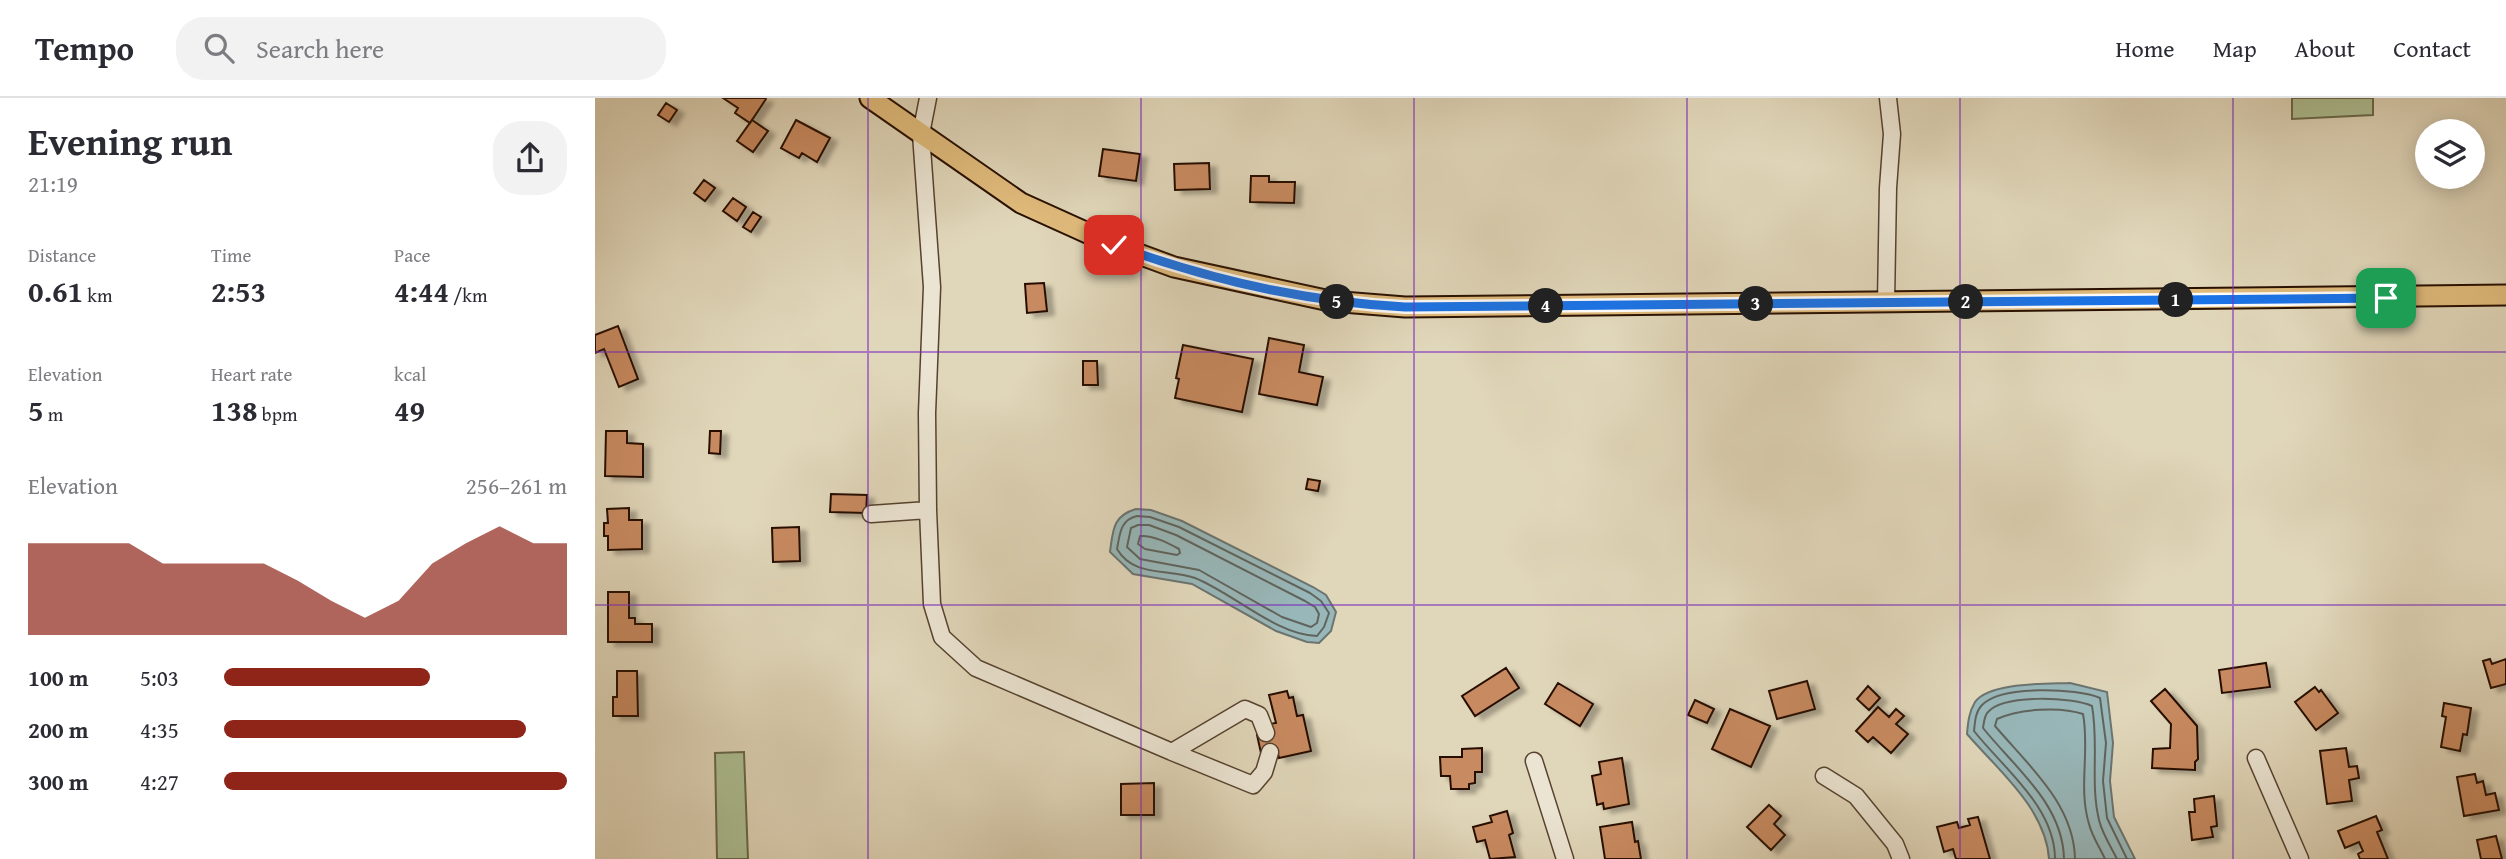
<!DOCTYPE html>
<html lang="en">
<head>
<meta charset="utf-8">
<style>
  :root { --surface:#fff; --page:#f2f2f3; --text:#2b2b33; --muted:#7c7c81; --line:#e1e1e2; --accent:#8f2418 }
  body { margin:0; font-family:"Gentium Book Plus",serif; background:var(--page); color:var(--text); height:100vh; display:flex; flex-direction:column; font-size:26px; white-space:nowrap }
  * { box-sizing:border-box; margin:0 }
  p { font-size:23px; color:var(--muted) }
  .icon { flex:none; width:38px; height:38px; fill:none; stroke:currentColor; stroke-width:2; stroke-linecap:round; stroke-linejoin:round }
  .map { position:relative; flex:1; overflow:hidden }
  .panel { display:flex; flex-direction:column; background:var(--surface); width:595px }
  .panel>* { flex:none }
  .fabs { position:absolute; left:1820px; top:21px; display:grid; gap:14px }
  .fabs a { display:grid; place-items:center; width:70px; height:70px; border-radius:50%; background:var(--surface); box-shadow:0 4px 18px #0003; font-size:35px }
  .pin { position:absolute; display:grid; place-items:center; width:60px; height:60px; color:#fff; margin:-30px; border-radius:14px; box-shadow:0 4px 10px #0006 }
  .km { position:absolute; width:35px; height:35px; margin:-18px; border-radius:50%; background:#222; color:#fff; font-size:19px; line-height:35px; text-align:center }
  .round { display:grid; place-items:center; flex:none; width:74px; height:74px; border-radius:28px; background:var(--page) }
  .head { display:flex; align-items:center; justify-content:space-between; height:119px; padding:0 28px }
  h1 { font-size:38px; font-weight:800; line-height:52px }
  .stats { display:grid; grid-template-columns:repeat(3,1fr); gap:10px; height:119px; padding:7px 28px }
  .stats div { display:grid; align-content:center }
  .stats b { font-size:30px; font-weight:800 }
  .stats small { font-size:19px; font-weight:400 }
  .stats p { font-size:19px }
  .chart { height:196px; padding:14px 28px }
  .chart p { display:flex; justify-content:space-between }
  .chart svg { width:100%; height:126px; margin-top:7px; fill:var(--accent); opacity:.7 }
  ul { padding:0 28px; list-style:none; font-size:23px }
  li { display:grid; grid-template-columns:112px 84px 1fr; align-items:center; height:52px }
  li i { height:18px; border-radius:9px; background:var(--accent) }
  header { display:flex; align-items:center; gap:42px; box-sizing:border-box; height:98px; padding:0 35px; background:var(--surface); border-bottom:2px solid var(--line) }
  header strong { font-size:33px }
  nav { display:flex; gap:38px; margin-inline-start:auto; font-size:24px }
  .search { width:490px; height:63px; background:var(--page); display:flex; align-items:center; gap:18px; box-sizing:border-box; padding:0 24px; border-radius:28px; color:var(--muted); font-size:26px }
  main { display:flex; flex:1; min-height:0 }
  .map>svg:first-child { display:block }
  .green { fill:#adbf93; stroke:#6a684a; stroke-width:2 }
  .water { fill:#98b7b9; stroke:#6b746f; stroke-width:2 }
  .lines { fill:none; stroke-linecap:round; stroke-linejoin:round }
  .shore { stroke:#60645d; stroke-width:2 }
  .building { fill:#c88a61; stroke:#281001; stroke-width:2; filter:url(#shadow) }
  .minor-casing { stroke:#56422f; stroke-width:19 }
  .major-casing { stroke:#281001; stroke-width:23 }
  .minor { stroke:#ebe4d2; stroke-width:16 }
  .major { stroke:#e0bb7c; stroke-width:19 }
  .route-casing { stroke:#fff; stroke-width:14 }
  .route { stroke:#1a73e8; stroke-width:9 }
  .grid { fill:none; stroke:#7b2cbf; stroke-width:2; stroke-opacity:0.55 }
</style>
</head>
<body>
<header>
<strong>Tempo</strong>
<div class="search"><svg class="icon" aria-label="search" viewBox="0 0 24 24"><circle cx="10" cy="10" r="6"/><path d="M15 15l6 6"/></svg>Search here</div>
<nav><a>Home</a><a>Map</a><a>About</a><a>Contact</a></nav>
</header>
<main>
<section class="panel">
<div class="head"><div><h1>Evening run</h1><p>21:19</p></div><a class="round"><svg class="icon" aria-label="share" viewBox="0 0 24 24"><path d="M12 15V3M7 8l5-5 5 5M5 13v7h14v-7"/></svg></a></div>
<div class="stats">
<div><p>Distance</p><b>0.61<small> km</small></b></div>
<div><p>Time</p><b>2:53</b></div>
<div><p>Pace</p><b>4:44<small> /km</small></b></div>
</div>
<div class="stats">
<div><p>Elevation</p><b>5<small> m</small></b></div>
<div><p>Heart rate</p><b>138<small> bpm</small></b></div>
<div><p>kcal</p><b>49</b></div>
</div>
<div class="chart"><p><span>Elevation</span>256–261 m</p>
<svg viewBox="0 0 160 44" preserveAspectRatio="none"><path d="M0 44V12L10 12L20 12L30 12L40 19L50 19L60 19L70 19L80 25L90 32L100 38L110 32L120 19L130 12L140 6L150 12L160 12V44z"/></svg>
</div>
<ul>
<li><b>100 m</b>5:03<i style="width:60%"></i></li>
<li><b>200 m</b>4:35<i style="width:88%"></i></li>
<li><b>300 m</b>4:27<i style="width:100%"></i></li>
</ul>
</section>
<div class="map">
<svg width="1911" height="761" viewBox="0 0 1911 761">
  <defs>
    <filter id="shadow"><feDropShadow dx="7" dy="4" stdDeviation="2" flood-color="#0004"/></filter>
  </defs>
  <rect width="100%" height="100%" fill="#e0d6b9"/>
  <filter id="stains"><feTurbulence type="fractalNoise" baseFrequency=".00286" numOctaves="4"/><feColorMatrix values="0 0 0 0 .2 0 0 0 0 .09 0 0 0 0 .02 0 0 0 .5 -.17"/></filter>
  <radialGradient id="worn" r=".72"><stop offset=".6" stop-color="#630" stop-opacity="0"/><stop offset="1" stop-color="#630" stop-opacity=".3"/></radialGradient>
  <path class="green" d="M1697 0H1778V17L1697 21Z
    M149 654 153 761H122L120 655Z"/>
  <path class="water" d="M541 411 556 412 587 423 718 489 731 497 741 514 736 533 724 545 712 544 681 533 597 486 538 476 515 454C518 433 517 418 541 411Z
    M1475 585 1512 594 1518 645 1515 683 1519 719 1540 761H1454C1451 711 1403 672 1372 636 1373 624 1374 614 1380 604 1394 584 1452 586 1475 585Z"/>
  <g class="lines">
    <path class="shore" d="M542 418 555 419 584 429 715 495 726 503 734 515 729 529 722 538C681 537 638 495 600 480 573 470 539 480 522 451 525 436 525 422 542 418Z
      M543 427H554L581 437 710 503 720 509 724 516 722 525 716 529 687 519 604 472 545 461 532 449 536 430Z
      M545 438C558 437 573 445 584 451L585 455 582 457 550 451 543 446Z
      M1460 761C1460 709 1409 671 1379 633 1380 625 1380 614 1387 607 1406 587 1482 590 1505 600L1511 645 1508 683 1512 720 1532 761
      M1469 761C1468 706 1420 670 1388 630 1389 625 1389 618 1393 614 1409 596 1477 599 1497 608 1504 646 1495 685 1504 722 1507 735 1516 749 1522 761
      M1480 761C1479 706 1433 667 1400 628L1402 621C1423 611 1465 608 1488 616 1495 652 1483 690 1494 726 1497 738 1505 750 1510 761"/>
  </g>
  <path class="building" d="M128 0H170L171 1 155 25 140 15 143 10Z
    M71 5 82 12 74 24 63 17Z
    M157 22 173 33 158 54 142 43Z
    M201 22 235 40 222 64 207 55 204 60 186 50Z
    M508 51 545 56 541 83 504 78Z
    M614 65 615 91 580 92 579 66Z
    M656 78H674V84H700L699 105 655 104Z
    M109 82 120 90 110 103 99 95Z
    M138 100 151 109 142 123 128 113Z
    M158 114 166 119 156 134 148 129Z
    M449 185 452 213 432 215 430 186Z
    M23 228 43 281 24 289 9 251 0 255V237Z
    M674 240 709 247 704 274 728 279 722 307 664 296Z
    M588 247 658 261 647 314 580 300 584 281 581 280Z
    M488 263H502L503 287H488Z
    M11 333H32V345L48 346V379L10 378Z
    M115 333H126L125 356 114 355Z
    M713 381 725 383 723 393 711 391Z
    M236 396 272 397 271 415 235 414Z
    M34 410V422H47V451L13 452V438H9V425H13L12 411Z
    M204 429 205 463 178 464 177 430Z
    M13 494H34V520H40V526H57V544H13Z
    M1895 561 1897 566 1911 561V586L1896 590 1888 563Z
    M1671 565 1675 589 1627 595 1624 572Z
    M911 570 924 590 880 618 867 598Z
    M22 573H42L43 618H18V599H22Z
    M1212 583 1220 611 1182 621 1174 593Z
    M963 585 998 606 985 628 950 606Z
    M1273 588 1285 600 1274 612 1262 601Z
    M1720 589 1724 594 1726 592 1743 615 1721 632 1700 604Z
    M1570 591 1602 628 1603 661 1600 664V672L1557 670 1558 651 1575 650 1576 626 1556 603Z
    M692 593 694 600 698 599 702 618 708 617 716 653 684 660 682 652 666 655 662 637 675 634 674 626 681 625 674 597Z
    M1100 602 1119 611 1112 625 1093 617Z
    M1849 605 1876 610 1872 637 1868 636 1865 653 1846 649 1851 619 1847 618Z
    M1283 609 1294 619 1301 611 1309 618 1301 626 1313 636 1296 655 1278 639 1273 644 1261 633Z
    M1135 611 1175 628 1156 669 1117 651Z
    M887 650V674H880V685L874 686V691H856L855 678H846L845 659H867V651Z
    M1751 650 1754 669 1762 668 1764 680 1754 682 1757 703 1732 706 1725 653Z
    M1027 660 1034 706 1009 711 1008 705 1002 707 997 678 1006 676 1004 664Z
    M1880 676 1882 685 1888 683 1891 697 1900 695 1904 712 1869 718 1862 679Z
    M559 685V717H526V686Z
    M1619 698 1622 728 1616 729 1618 739 1597 742 1594 714H1600L1599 701Z
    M1174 707 1186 718 1179 726 1190 737 1176 752 1152 729Z
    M912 713 918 735 914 737 920 759 895 761 890 742 882 744 878 729 897 724 895 718Z
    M1781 718 1787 732 1782 734 1793 761H1765L1763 756 1768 753 1764 744 1750 750 1743 733Z
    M1383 719 1395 761H1361L1358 751 1349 754 1342 729 1362 724 1364 730 1375 727 1373 721Z
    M1037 724 1040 744 1043 743 1046 761H1010L1005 729Z
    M1901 738 1907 761H1886L1882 742Z"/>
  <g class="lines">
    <defs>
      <path id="minor" d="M333 0 326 36 337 189 332 315 333 412 337 506 347 539 381 570 577 654 650 611 664 617 671 635
        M1291 204 1293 90 1297 36 1293 0
        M276 416 333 412
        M577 654 658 687 669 674 675 654
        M1661 660 1705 761
        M939 663 970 761
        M1229 678 1261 698 1300 746 1306 761"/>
      <path id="major" d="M275 0 426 105 519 147 579 169 735 203 810 209 1911 197"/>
    </defs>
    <use href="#minor" class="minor-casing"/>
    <use href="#major" class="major-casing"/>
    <use href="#minor" class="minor"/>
    <use href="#major" class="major"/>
  </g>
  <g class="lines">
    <defs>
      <path id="route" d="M519 147C612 181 711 204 810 209L1791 200"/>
    </defs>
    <use href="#route" class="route-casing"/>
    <use href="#route" class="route"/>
  </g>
  <path class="grid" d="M273 0V761M546 0V761M819 0V761M1092 0V761M1365 0V761M1638 0V761M0 254H1911M0 507H1911"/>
  <rect width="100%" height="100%" filter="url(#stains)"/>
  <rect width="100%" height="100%" fill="url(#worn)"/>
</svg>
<div class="fabs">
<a><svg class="icon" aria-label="layers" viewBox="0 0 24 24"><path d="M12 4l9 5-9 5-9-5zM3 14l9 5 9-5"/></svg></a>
</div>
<div class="pin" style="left:1791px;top:200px;background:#1e9e55"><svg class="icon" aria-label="arrive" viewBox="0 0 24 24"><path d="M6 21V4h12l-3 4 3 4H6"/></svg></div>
<div class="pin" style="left:519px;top:147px;background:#d93025"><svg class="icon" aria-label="check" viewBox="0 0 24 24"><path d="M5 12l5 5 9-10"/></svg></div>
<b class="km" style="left:1581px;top:202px">1</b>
<b class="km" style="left:1371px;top:204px">2</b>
<b class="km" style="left:1161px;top:206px">3</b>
<b class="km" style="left:951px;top:208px">4</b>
<b class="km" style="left:742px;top:204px">5</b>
</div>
</main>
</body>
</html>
